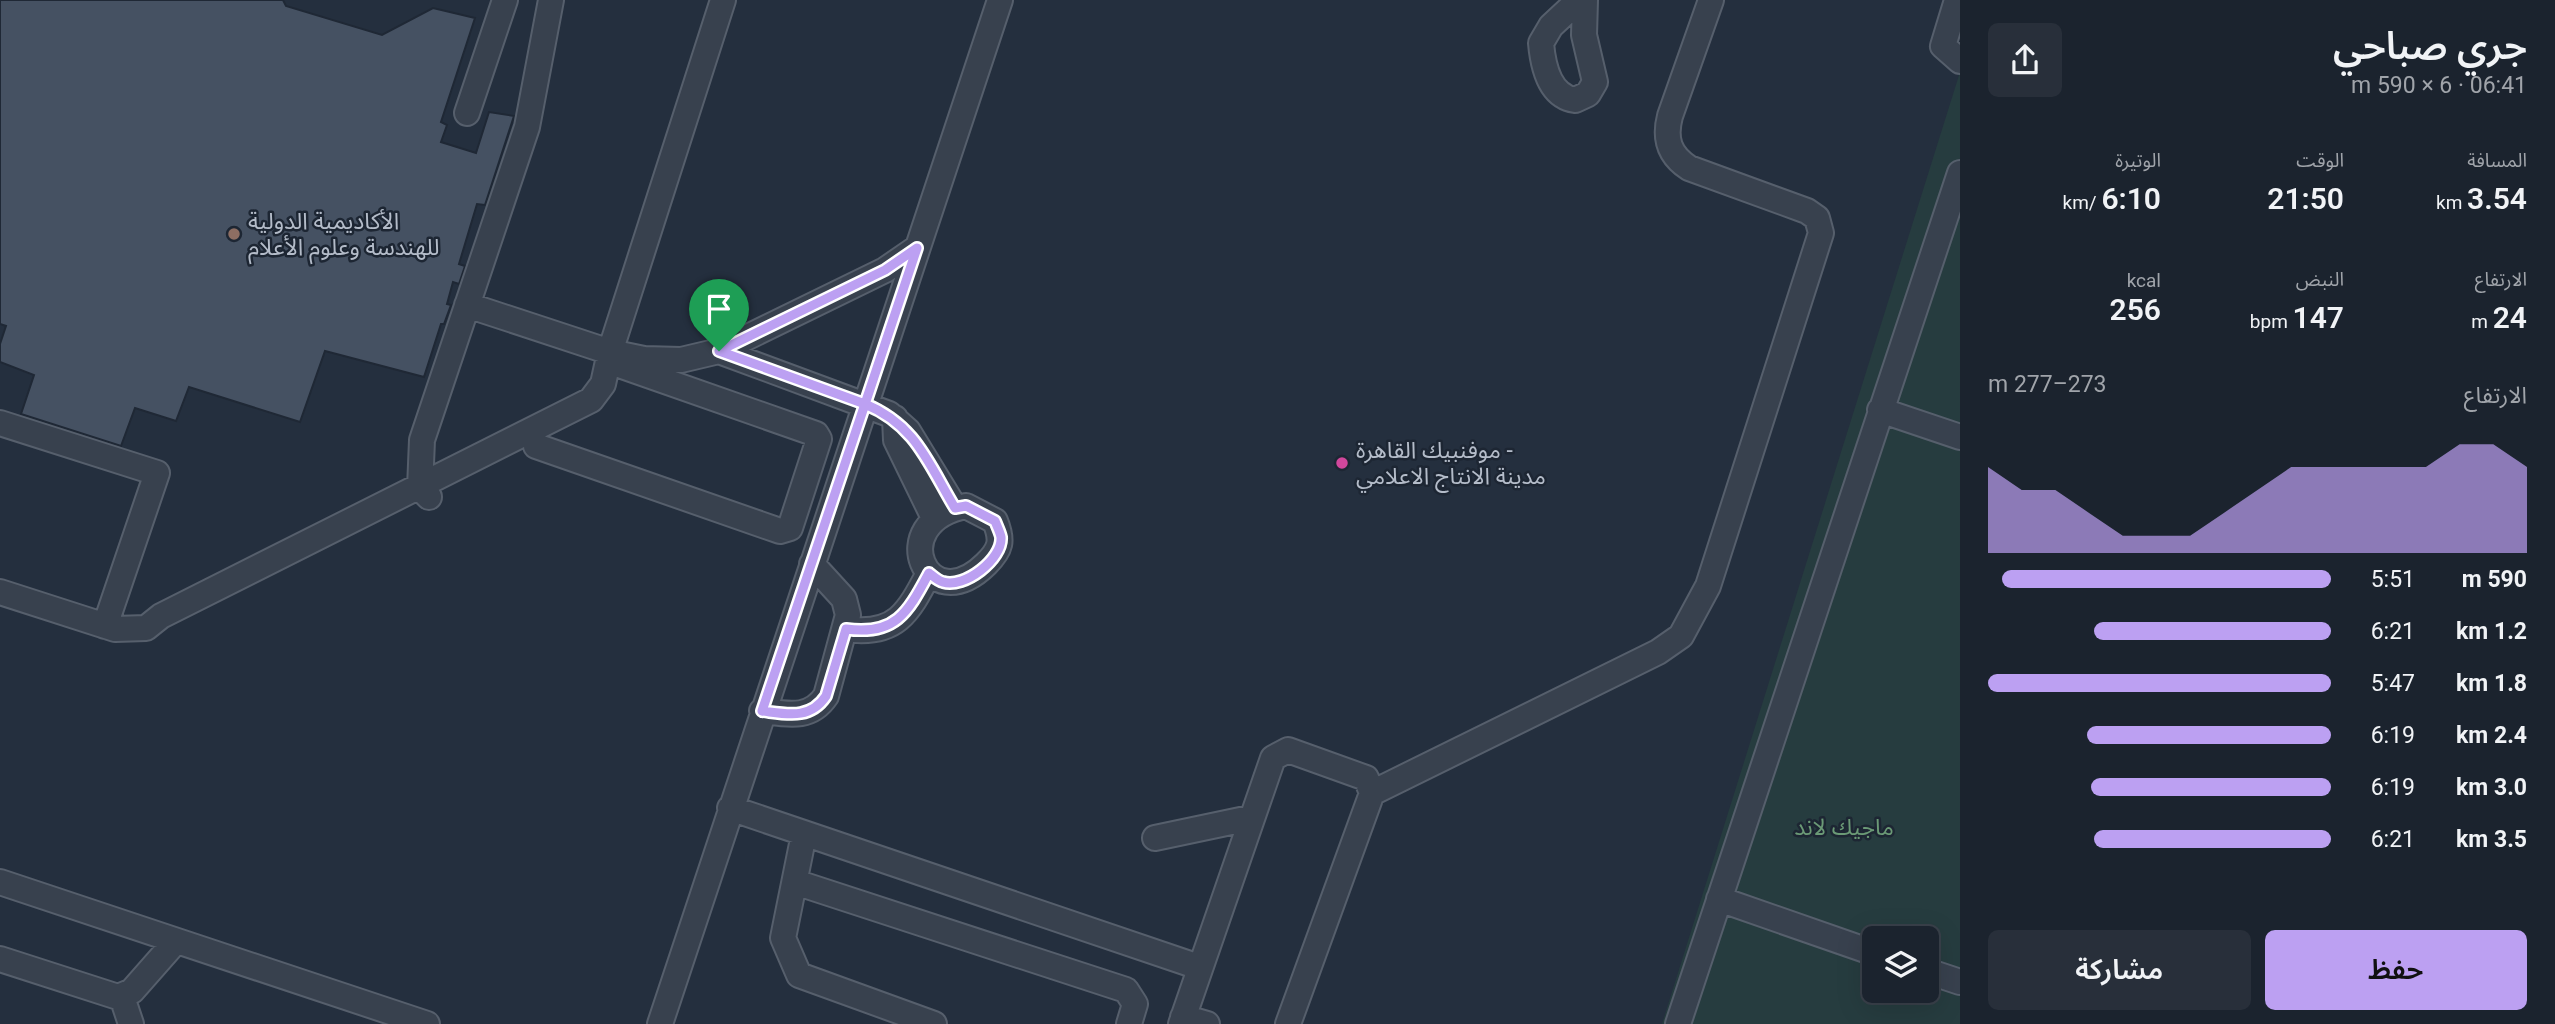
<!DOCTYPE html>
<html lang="ar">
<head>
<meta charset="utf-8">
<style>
  :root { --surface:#1b232e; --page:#282f3a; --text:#f1f3f6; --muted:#a0a4aa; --line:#39404a; --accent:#bca0f2 }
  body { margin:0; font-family:Roboto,"Noto Sans Arabic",sans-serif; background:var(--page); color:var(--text); direction:rtl; height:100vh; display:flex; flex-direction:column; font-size:26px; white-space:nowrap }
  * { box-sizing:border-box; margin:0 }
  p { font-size:23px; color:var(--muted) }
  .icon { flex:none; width:38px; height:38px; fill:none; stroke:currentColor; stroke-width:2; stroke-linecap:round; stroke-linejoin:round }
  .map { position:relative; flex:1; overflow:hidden; direction:ltr }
  .details { display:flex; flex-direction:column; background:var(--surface); width:595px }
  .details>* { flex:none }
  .controls { position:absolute; left:1862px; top:926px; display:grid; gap:14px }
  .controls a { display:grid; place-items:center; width:77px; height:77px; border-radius:10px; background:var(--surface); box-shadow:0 7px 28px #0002,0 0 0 2px var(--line); font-size:35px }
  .pin { position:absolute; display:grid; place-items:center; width:60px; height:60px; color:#fff; margin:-72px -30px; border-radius:50% 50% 50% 0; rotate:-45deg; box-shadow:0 0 7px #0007 }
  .pin .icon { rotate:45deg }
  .round { display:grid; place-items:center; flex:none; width:74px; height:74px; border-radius:10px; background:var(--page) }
  .headline { display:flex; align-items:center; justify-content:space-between; height:119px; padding:0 28px }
  h1 { font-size:38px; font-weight:600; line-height:52px }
  .metrics { display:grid; grid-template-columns:repeat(3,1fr); gap:10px; height:119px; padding:7px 28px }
  .metrics div { display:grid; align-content:center }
  .metrics b { font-size:30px; font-weight:600 }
  .metrics small { font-size:19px; font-weight:400 }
  .metrics p { font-size:19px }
  .chart { height:196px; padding:14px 28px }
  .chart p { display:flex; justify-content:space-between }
  .chart svg { width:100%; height:126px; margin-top:7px; fill:var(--accent); opacity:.7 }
  .button { display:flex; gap:14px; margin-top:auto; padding:14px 28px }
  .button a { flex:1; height:80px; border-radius:10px; background:var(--accent); color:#111; font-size:28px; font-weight:600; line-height:80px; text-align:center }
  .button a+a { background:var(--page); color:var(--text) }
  ul { padding:0 28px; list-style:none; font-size:23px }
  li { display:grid; grid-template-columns:112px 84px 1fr; align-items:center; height:52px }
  li i { height:18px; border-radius:9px; background:var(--accent) }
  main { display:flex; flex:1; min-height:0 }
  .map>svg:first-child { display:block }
  .green { fill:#263c3f; fill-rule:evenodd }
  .building { fill:#455162; stroke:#1f2835; stroke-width:2 }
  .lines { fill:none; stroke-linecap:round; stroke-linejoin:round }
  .minor-casing { stroke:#565f6c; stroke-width:28 }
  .minor { stroke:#38414e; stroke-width:24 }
  .route-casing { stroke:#fff; stroke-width:14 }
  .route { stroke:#bca0f2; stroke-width:9 }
  .education-dot { fill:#8d6e63; stroke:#1d2633; stroke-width:2.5 }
  .hotel-dot { fill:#d1479c; stroke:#1d2633; stroke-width:2.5 }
  .labels { text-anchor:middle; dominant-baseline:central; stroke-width:5; stroke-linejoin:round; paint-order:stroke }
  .poi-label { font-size:23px; fill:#b4bcc9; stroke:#1d2633; text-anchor:start }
  .park-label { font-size:23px; fill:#6b9a76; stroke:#1d2633 }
</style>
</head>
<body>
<main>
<section class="details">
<div class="headline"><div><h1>جري صباحي</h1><p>06:41 · 6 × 590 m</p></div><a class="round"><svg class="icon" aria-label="share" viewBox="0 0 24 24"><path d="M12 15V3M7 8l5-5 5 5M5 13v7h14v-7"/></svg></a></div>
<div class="metrics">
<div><p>المسافة</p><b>3.54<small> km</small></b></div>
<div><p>الوقت</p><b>21:50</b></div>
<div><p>الوتيرة</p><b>6:10<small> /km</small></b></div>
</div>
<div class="metrics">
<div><p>الارتفاع</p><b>24<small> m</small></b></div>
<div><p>النبض</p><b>147<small> bpm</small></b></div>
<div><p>kcal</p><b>256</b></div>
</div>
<div class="chart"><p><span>الارتفاع</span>273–277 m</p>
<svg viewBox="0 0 160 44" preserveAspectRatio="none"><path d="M0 44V14L10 22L20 22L30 30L40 38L50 38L60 38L70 30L80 22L90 14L100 14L110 14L120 14L130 14L140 6L150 6L160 14V44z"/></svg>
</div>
<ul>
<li><b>590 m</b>5:51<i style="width:96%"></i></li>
<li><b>1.2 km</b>6:21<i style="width:69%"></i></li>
<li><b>1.8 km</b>5:47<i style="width:100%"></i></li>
<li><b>2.4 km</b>6:19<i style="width:71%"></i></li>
<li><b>3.0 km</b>6:19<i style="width:70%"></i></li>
<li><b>3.5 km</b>6:21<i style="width:69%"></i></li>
</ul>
<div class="button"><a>حفظ</a><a>مشاركة</a></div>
</section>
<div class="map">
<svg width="1960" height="1024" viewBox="0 0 1960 1024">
  <rect width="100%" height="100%" fill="#242f3e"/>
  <path class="green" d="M1960 72V1024H1662ZM1874 938H1927V990H1874Z"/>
  <path class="building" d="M0 0H283L286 6 382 35 433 8 475 18 441 122 447 125 441 142 476 153 489 112 514 116 485 205 477 204 459 264 465 266 459 284 453 282 447 304 451 305 444 324H441L424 377 325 351 300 422 189 387 176 421 135 408 121 446 21 414 34 375 0 362V344L6 326 0 324Z"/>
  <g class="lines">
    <defs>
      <path id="minor" d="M1579 0 1551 26 1541 43C1543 66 1549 96 1575 100L1588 94 1595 82 1584 35 1585 0
        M1957 0 1943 46 1960 61
        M467 113 505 0
        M467 305 610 352 644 359 681 360 719 351 885 270 917 248
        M719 351 889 414 908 431 955 508
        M1880 410 1960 437
        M895 418 896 440 934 518
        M0 423 157 473 105 626
        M536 446 780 531 790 528 819 439 816 434 622 366
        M429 497 420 488 422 440 527 127 551 0
        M966 506 995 521C1003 541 1001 549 986 564 927 622 883 522 966 506Z
        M0 592 115 629 146 628 161 616 591 400 603 384 610 352 723 0
        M846 629C896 636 908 613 929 573
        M762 711C787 714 810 720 826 696L848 615 844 599 812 564
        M1372 793 1658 652 1681 636 1708 586 1821 233 1817 218 1807 211 1689 168C1669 155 1664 139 1670 116L1711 0
        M730 808 1199 967
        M804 834 783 938 799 975 934 1024
        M1155 838 1250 818
        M0 882 427 1024
        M795 882 1126 990 1135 1004 1129 1024
        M1719 899 1874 953
        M0 959 118 997 132 991 176 941
        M1927 971 1960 982
        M122 997 131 1024
        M1183 1017 1207 1024
        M660 1024 1000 0
        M1181 1024 1273 758 1288 750 1366 778 1372 793 1288 1024
        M1678 1024 1960 173"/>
    </defs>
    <use href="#minor" class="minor-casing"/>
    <use href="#minor" class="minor"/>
  </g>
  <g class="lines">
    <defs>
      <path id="route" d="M719 351 865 404 762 711C787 714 810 720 826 696L846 629C896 636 908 612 929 573 933 576 938 581 943 582 964 589 1003 559 1001 537 1000 532 997 526 995 521L966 506 955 508C928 463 916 425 865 404L917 248 885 270 719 351"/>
    </defs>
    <use href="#route" class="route-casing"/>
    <use href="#route" class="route"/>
  </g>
  <circle class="education-dot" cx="234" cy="234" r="7"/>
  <circle class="hotel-dot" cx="1342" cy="463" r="7"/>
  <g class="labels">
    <g class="poi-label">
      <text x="248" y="221">الأكاديمية الدولية<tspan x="248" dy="26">للهندسة وعلوم الأعلام</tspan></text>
      <text x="1356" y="450">موفنبيك القاهرة -<tspan x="1356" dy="26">مدينة الانتاج الاعلامي</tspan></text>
    </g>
    <g class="park-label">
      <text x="1844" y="827">ماجيك لاند</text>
    </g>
  </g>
</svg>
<div class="controls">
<a><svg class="icon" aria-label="layers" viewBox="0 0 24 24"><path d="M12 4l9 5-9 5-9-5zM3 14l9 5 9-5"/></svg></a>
</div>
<div class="pin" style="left:719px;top:351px;background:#1e9e55"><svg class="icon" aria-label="arrive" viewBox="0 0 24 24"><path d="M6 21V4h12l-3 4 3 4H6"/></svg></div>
</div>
</main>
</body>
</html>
